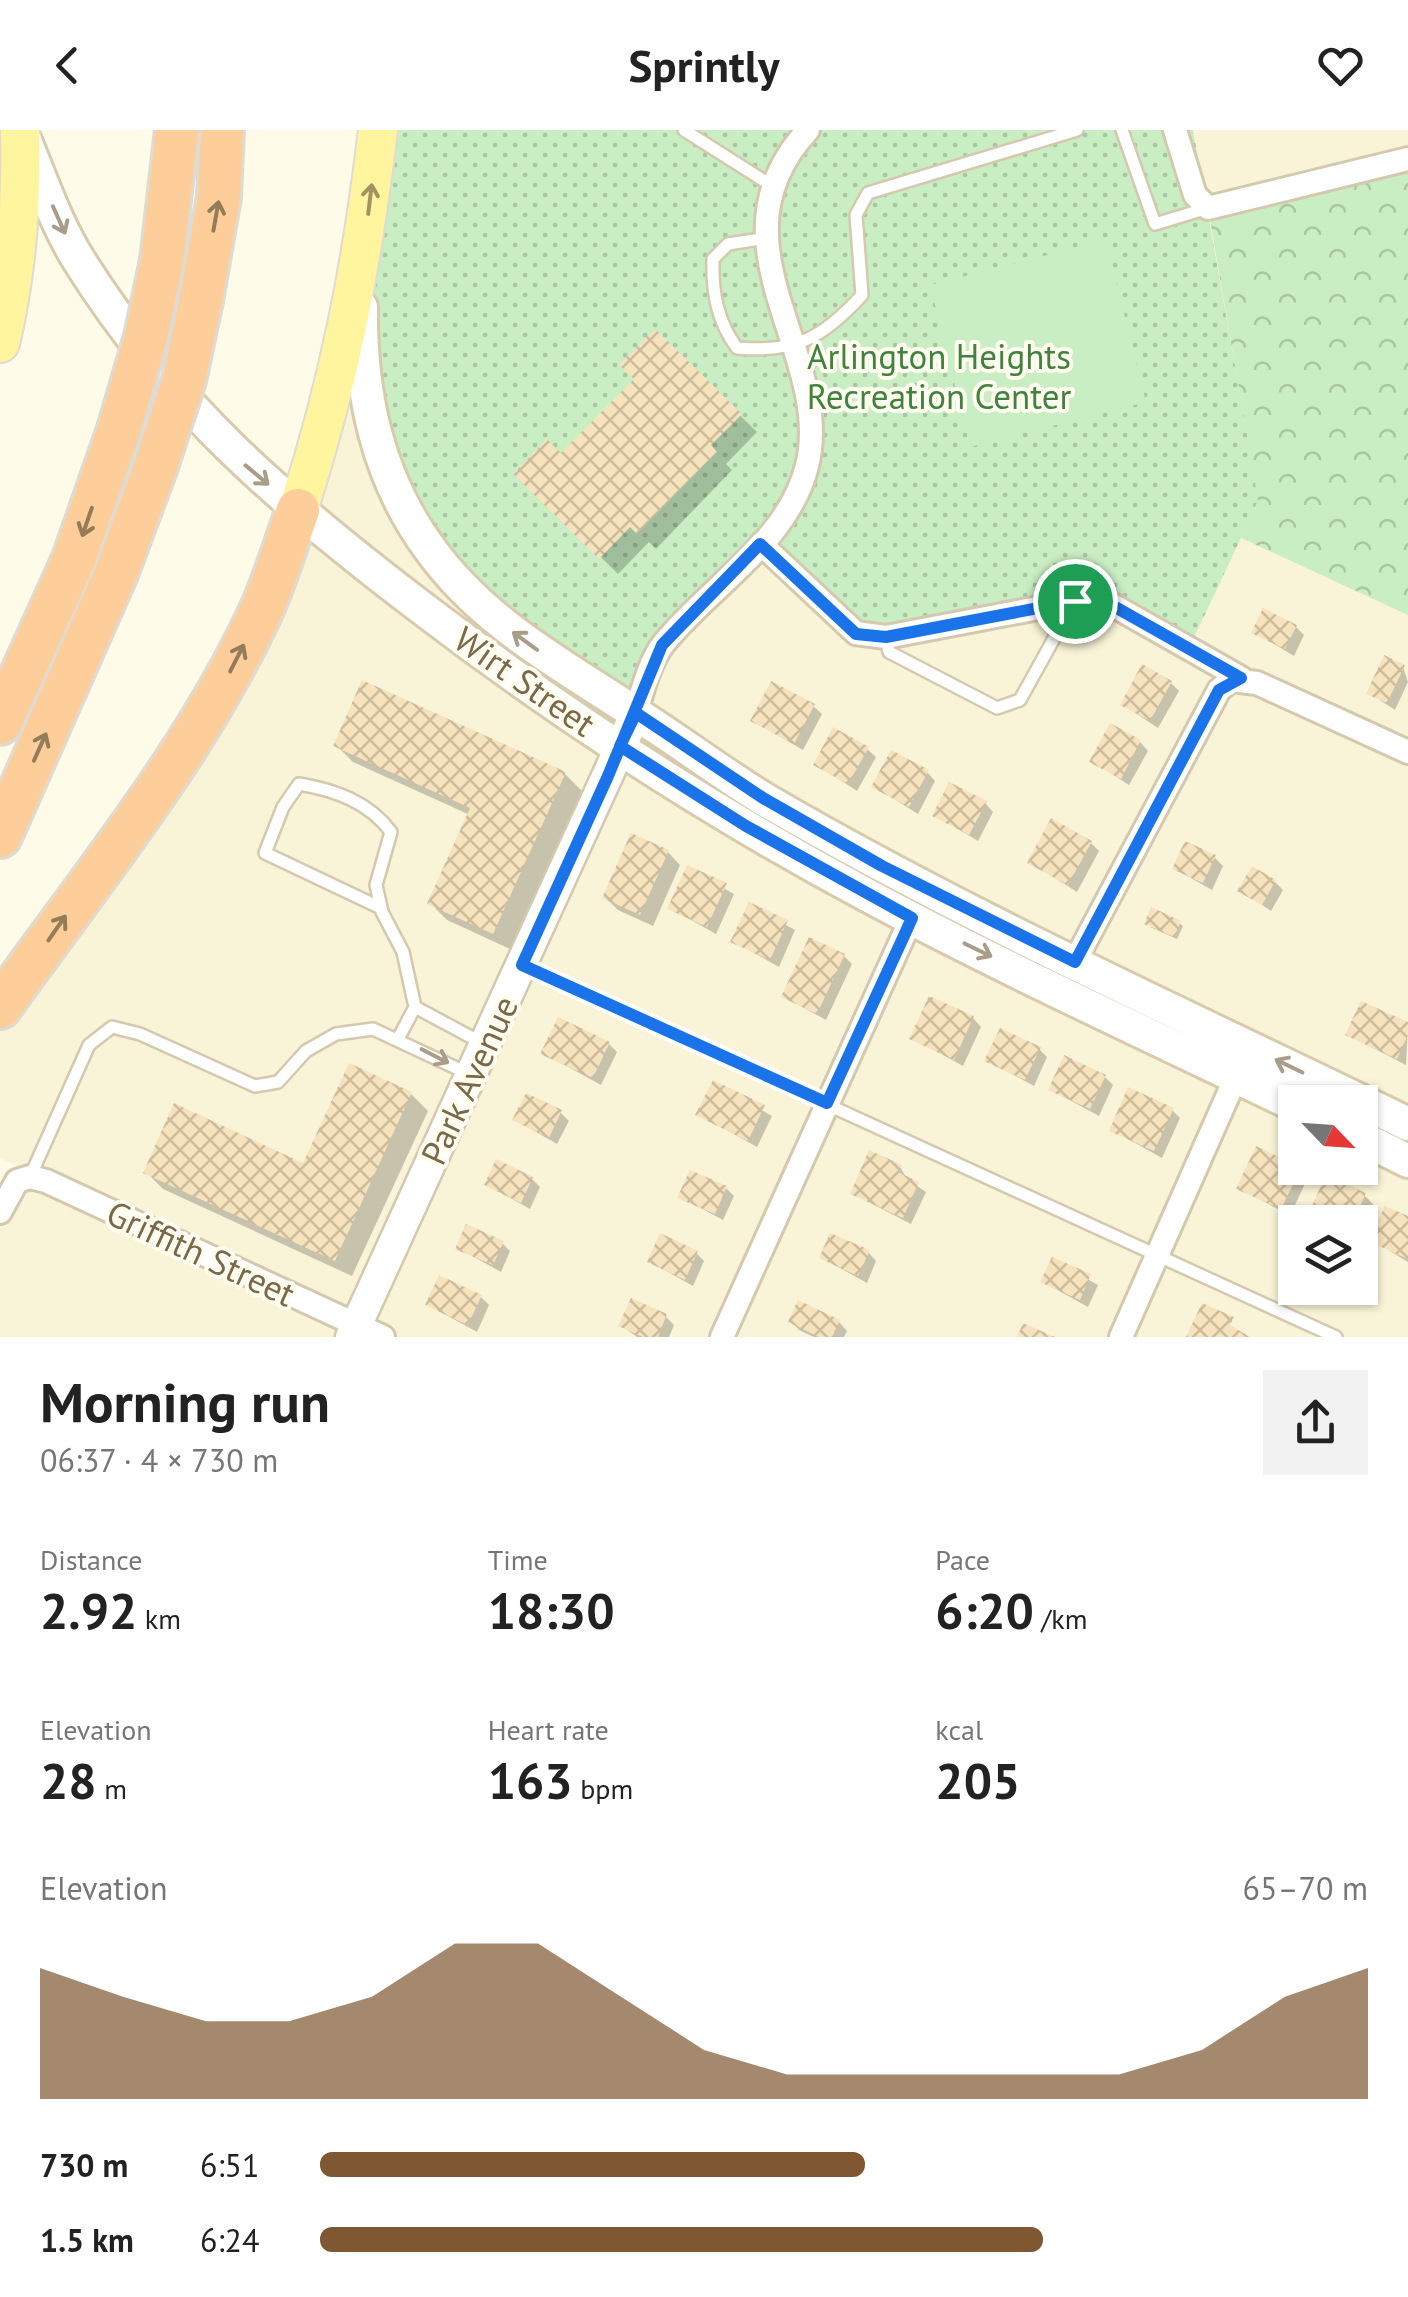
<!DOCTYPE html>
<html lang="en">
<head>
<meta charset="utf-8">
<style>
  :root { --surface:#fff; --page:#f2f2f2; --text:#222; --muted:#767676; --accent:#7f5831 }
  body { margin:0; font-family:"PT Sans",sans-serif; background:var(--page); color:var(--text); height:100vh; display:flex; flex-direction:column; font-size:38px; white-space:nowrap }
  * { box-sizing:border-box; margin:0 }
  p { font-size:32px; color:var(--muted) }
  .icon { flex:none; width:55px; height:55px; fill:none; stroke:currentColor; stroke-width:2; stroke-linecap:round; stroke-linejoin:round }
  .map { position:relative; height:1207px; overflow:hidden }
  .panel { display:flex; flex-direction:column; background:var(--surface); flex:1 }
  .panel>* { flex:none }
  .needle { width:65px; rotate:115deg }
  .controls { position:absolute; left:1278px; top:955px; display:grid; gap:20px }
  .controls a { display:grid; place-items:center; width:100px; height:100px; border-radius:0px; background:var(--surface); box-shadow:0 2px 8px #0004; font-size:50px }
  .pin { position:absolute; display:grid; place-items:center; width:85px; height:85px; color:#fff; margin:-42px; border:5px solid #fff; border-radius:50%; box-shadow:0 2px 10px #0007 }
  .round { display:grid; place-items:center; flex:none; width:105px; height:105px; border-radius:0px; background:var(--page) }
  .head { display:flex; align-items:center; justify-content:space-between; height:170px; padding:0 40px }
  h1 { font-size:55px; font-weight:700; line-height:75px }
  .metrics { display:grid; grid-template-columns:repeat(3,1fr); gap:15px; height:170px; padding:10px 40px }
  .metrics div { display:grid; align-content:center }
  .metrics b { font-size:50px; font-weight:700 }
  .metrics small { font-size:28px; font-weight:400 }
  .metrics p { font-size:28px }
  .chart { height:280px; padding:20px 40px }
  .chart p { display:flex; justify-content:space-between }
  .chart svg { width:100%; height:180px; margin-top:10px; fill:var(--accent); opacity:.7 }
  ul { padding:0 40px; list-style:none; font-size:32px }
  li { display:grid; grid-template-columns:160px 120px 1fr; align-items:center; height:75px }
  li i { height:25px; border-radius:12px; background:var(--accent) }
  header { display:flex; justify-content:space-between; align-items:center; height:130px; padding:0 40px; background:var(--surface); font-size:45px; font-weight:700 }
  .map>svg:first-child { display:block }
  .residential { fill:#f9f3d8; fill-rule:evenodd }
  .green { fill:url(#green-dots) }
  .forest { fill:url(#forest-crowns) }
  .pitch { fill:#caeec4 }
  .shadow { fill:#0003 }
  .building { fill:url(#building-cross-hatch) }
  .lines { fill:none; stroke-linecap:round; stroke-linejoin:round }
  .service-casing { stroke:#d4c9af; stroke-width:16 }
  .minor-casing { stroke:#d4c9af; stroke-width:28 }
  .tertiary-casing { stroke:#d4c9af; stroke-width:35 }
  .secondary-casing { stroke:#d8cbab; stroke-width:38 }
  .primary-casing { stroke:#dfdbd3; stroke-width:42 }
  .motorway-casing { stroke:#dfdbd3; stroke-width:48 }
  .service { stroke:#fff; stroke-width:11 }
  .minor { stroke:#fff; stroke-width:22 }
  .tertiary { stroke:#fff; stroke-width:30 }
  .secondary { stroke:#fff; stroke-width:32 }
  .primary { stroke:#fff59e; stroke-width:38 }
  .motorway { stroke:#fdce9a; stroke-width:42 }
  .motorway-bridge-casing { stroke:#dfdbd3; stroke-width:48; stroke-linecap:butt }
  .motorway-bridge { stroke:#fdce9a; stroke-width:42 }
  .oneway { stroke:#a39262 }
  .oneway2 { stroke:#957c59 }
  .oneway3 { stroke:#a99d89 }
  .route-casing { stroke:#fff; stroke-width:20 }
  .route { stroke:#1a73e8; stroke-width:12 }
  .labels { text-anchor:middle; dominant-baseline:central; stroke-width:8; stroke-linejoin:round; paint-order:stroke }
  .park-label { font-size:35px; fill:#41823f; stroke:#fffdf0 }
  .street-label { font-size:35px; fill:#7b6849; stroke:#fffdf0 }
</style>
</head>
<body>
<header><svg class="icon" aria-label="back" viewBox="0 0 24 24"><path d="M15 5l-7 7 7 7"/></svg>Sprintly<svg class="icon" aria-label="heart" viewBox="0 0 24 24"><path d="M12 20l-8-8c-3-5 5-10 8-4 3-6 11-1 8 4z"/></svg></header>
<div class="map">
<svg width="1408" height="1207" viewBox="0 0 1408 1207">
  <defs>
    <pattern id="green-dots" width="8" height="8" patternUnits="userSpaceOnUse" patternTransform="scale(2.5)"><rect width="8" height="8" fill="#caeec4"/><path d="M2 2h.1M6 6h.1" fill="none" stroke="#a9c5a1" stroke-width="1.8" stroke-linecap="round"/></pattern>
    <pattern id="forest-crowns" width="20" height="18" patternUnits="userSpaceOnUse" patternTransform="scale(2.5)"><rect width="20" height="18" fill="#caeec4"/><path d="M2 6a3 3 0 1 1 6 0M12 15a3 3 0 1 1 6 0" fill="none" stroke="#a9c5a1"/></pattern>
    <pattern id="building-cross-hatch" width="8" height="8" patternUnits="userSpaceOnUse" patternTransform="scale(2.5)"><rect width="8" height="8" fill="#f6e3bd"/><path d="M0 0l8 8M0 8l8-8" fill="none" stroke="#ccbc9c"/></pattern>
  </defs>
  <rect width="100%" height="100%" fill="#fefbe8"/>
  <path class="residential" d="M1193 0H1408V1207H0V1082L21 1038 0 1028V877L190 611 342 228 662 515 761 414 1208 78ZM1295 972H1360V1038H1295ZM1295 1092H1360V1158H1295Z"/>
  <path class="green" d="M378 0H1193L1259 370 1189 518 1109 473 856 503 760 414 662 515 636 583 763 668 1408 994V1031L1360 1007V972L1295 975 620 616 636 583 563 539 398 368 362 137Z"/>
  <path class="forest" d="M1408 29V485L1241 408 1258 370 1208 78Z"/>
  <path class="pitch" d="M1106 110 1146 272 970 317 930 155Z"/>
  <path class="shadow" d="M655 202 757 302 726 334 732 340 656 419 649 412 618 444 516 344 561 327 637 249Z
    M1296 497 1304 505 1294 526 1254 502Z
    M1403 537 1408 552 1395 580 1369 563Z
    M1171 553 1179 561 1158 598 1123 575Z
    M813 576 822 584 803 620 753 591Z
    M1140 612 1148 621 1129 655 1092 631Z
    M336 615 565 644 582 661 510 819 447 790 430 773 470 685 353 632Z
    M867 619 876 627 857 661 816 634Z
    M927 642 935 651 918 684 875 657Z
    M985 673 993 682 978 711 935 685Z
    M1091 713 1099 721 1077 762 1030 732Z
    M668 722 680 735 653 796 618 780 605 767Z
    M1215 728 1223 736 1212 760 1175 739Z
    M688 738 734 764 716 804 670 778Z
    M1275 752 1283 760 1271 781 1240 760Z
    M750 775 795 800 779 837 733 811Z
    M1179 793 1183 796 1177 809 1150 797Z
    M844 826 852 834 826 890 784 867Z
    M973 888 981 897 963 936 912 908Z
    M1408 895 1406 935 1348 905Z
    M609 914 617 922 601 955 543 923Z
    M1039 919 1047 927 1034 956 988 931Z
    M1105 947 1113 955 1099 986 1051 960Z
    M714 953 772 986 757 1017 698 984Z
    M411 964 428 981 352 1146 163 1059 146 1042 304 1036Z
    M1172 980 1180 988 1162 1028 1112 1000Z
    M560 982 569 991 557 1014 515 990Z
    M900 1037 907 1049 926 1062 911 1094 853 1064Z
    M1300 1038 1308 1047 1290 1086 1239 1058Z
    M532 1049 540 1057 530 1079 487 1055Z
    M726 1058 734 1066 723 1090 680 1067Z
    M1365 1066 1373 1074 1360 1102V1092H1327L1312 1081Z
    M1408 1089V1132L1372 1110Z
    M502 1113 510 1121 501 1142 458 1118Z
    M868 1122 876 1131 867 1153 822 1128Z
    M696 1123 704 1131 693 1156 650 1132Z
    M1053 1130 1098 1155 1088 1177 1043 1152Z
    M481 1167 489 1175 477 1202 428 1175Z
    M799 1173 839 1192 847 1201 844 1207H814L799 1200 791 1191Z
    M666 1187 674 1195 669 1207H637L621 1195Z"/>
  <path class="building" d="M655 199 742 284 711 315 717 322 637 404 630 397 599 429 513 344 547 309 561 323 634 249 619 235Z
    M1263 478 1297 495 1285 519 1251 503Z
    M1384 525 1405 535 1387 573 1366 564Z
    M1142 534 1172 551 1150 591 1120 575Z
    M362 550 566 642 493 804 427 774 470 678 333 616Z
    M771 551 815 574 794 614 750 591Z
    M1110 593 1141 610 1121 649 1089 632Z
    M833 597 869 617 848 654 813 635Z
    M891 620 929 640 909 677 871 657Z
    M949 652 987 671 969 705 932 686Z
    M1051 688 1092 711 1068 755 1027 733Z
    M631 703 669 720 640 785 602 768Z
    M1185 711 1216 725 1203 753 1172 739Z
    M687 735 727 753 707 797 667 779Z
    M1252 736 1276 750 1262 775 1237 761Z
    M749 772 788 790 770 830 730 812Z
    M1151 777 1181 791 1174 807 1144 794Z
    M809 807 845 824 817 884 781 867Z
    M929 866 974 886 954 930 909 909Z
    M1361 871 1408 892V905L1397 929 1345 905Z
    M558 887 610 912 593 948 540 924Z
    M1000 898 1041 917 1025 950 984 931Z
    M1064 925 1106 945 1090 979 1048 960Z
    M349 933 412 962 335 1131 143 1043 174 973 303 1033Z
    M713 950 765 975 748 1011 695 985Z
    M1128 957 1174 978 1154 1021 1109 1001Z
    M526 963 562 980 549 1008 512 990Z
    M1256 1016 1301 1038 1281 1079 1236 1059Z
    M869 1020 902 1035 898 1042 919 1052 903 1088 850 1064Z
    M496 1029 533 1047 521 1073 484 1055Z
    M690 1040 727 1056 715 1084 677 1068Z
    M1326 1045 1366 1063 1353 1092H1332L1309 1082Z
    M1385 1076 1408 1086V1129L1368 1111Z
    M466 1094 504 1111 493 1135 455 1119Z
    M660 1103 698 1121 685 1150 647 1132Z
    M830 1103 870 1120 858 1146 819 1128Z
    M1052 1127 1091 1144 1080 1170 1040 1152Z
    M439 1145 482 1165 468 1195 425 1175Z
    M631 1168 667 1184 658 1207H643L618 1196Z
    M798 1170 840 1190 832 1207H819L788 1192Z
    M1202 1173 1234 1187 1230 1195 1250 1207H1186Z
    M1023 1193 1055 1207H1017Z"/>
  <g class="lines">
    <defs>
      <path id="service" d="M684 0 774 57
        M1122 0 1155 94 1208 78
        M767 108 728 114 713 129C712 162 717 191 737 218 795 223 823 208 862 165L856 85 868 63 1077 0
        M886 507 889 522 997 578 1020 570 1073 474
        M381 778 265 723 283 677 299 654C335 660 369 672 391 702L376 755 382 782 403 822 415 877 399 907
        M522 835 1336 1207
        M415 877 482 913
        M30 1047 89 915 112 897 140 904 255 956 278 952 306 921 336 904 373 899 467 943"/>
      <path id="minor" d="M1175 0 1195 65 1208 78 1408 29
        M761 414 856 503 886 507 1075 471 1109 473 1241 548
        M636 583C642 561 650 530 664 513 711 455 788 412 807 336 835 224 703 113 808 0
        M1075 831 1219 560 1231 550 1257 553 1408 622
        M0 1082 17 1051 30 1047 46 1051 383 1207
        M722 1207 912 787
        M1121 1207 1236 947"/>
      <path id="tertiary" d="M351 1207 636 583"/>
      <path id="secondary" d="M22 4C40 46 55 93 80 132 171 277 284 373 418 475 559 583 710 681 867 765 1007 840 1152 906 1295 975
        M361 177C360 264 377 347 430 419 485 495 565 536 641 587 683 614 724 645 767 671 973 791 1193 889 1408 994
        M1360 1007 1408 1031"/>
      <path id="primary" d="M0 213C17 142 22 73 20 0
        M298 380C340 250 362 135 378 0"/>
      <path id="motorway" d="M162 131 177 0
        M201 170 219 67 222 0
        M0 593 74 429 119 300
        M0 706 117 441 156 336
        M0 877C91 749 195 624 261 481 276 448 286 413 298 380"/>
    </defs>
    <use href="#service" class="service-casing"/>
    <use href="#minor" class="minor-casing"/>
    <use href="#tertiary" class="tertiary-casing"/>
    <use href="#secondary" class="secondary-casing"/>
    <use href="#primary" class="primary-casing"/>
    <use href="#motorway" class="motorway-casing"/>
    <use href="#service" class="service"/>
    <use href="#minor" class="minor"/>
    <use href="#tertiary" class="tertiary"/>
    <use href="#secondary" class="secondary"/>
    <use href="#primary" class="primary"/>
    <use href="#motorway" class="motorway"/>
    <defs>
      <path id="motorway-bridge" d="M119 300 146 207 162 131
        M156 336 184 250 201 170"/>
    </defs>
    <use href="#motorway-bridge" class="motorway-bridge-casing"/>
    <use href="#motorway-bridge" class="motorway-bridge"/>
  </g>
  <defs><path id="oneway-shaft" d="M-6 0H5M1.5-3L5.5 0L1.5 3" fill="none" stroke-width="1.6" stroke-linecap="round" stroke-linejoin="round" transform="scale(2.5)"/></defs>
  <use class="oneway" href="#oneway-shaft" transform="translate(370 69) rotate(-83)"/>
  <g class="oneway2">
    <use href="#oneway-shaft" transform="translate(216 86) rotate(-80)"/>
    <use href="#oneway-shaft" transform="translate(87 392) rotate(109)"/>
    <use href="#oneway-shaft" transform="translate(237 528) rotate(-63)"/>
    <use href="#oneway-shaft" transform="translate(40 617) rotate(-66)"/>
    <use href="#oneway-shaft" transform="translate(57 798) rotate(-55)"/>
  </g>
  <g class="oneway3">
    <use href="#oneway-shaft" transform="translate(59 90) rotate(66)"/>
    <use href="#oneway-shaft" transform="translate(257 345) rotate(40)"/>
    <use href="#oneway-shaft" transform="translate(525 511) rotate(-144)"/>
    <use href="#oneway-shaft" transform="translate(978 820) rotate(26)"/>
    <use href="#oneway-shaft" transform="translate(435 926) rotate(27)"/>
    <use href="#oneway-shaft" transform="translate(1289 936) rotate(-154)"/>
  </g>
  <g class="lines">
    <defs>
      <path id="route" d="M1075 471 886 507 856 504 760 414 662 515 608 646 522 835 827 973 903 808 912 788 746 696 620 616 636 583 763 668 882 736 1075 832 1219 560 1241 548 1108 473 1075 471"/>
    </defs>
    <use href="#route" class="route-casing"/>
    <use href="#route" class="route"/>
  </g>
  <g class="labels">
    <g class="park-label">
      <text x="939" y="226">Arlington Heights<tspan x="939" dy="40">Recreation Center</tspan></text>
    </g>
    <g class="street-label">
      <text transform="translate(525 551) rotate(35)">Wirt Street</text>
      <text transform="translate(469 950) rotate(-65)">Park Avenue</text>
      <text transform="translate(201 1123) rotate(25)">Griffith Street</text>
    </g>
  </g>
</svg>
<div class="controls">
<a><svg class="needle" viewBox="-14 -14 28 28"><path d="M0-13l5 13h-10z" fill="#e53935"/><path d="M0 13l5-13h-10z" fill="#767676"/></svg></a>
<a><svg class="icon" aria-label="layers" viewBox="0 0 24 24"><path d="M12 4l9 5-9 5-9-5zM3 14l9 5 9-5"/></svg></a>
</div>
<div class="pin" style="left:1075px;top:471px;background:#1e9e55"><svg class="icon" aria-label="arrive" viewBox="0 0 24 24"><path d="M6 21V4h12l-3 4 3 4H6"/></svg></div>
</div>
<section class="panel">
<div class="head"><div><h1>Morning run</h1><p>06:37 · 4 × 730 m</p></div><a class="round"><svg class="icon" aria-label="share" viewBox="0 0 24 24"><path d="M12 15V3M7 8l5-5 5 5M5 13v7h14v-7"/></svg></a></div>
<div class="metrics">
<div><p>Distance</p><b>2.92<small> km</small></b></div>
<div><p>Time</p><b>18:30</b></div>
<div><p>Pace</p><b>6:20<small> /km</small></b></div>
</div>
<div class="metrics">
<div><p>Elevation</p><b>28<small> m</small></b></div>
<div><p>Heart rate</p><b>163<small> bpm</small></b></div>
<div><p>kcal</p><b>205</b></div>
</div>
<div class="chart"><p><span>Elevation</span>65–70 m</p>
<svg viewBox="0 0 160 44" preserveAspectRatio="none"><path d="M0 44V12L10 19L20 25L30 25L40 19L50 6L60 6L70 19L80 32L90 38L100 38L110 38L120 38L130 38L140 32L150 19L160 12V44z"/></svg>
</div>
<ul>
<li><b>730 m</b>6:51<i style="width:52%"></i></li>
<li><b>1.5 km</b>6:24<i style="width:69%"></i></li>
</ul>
</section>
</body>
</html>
